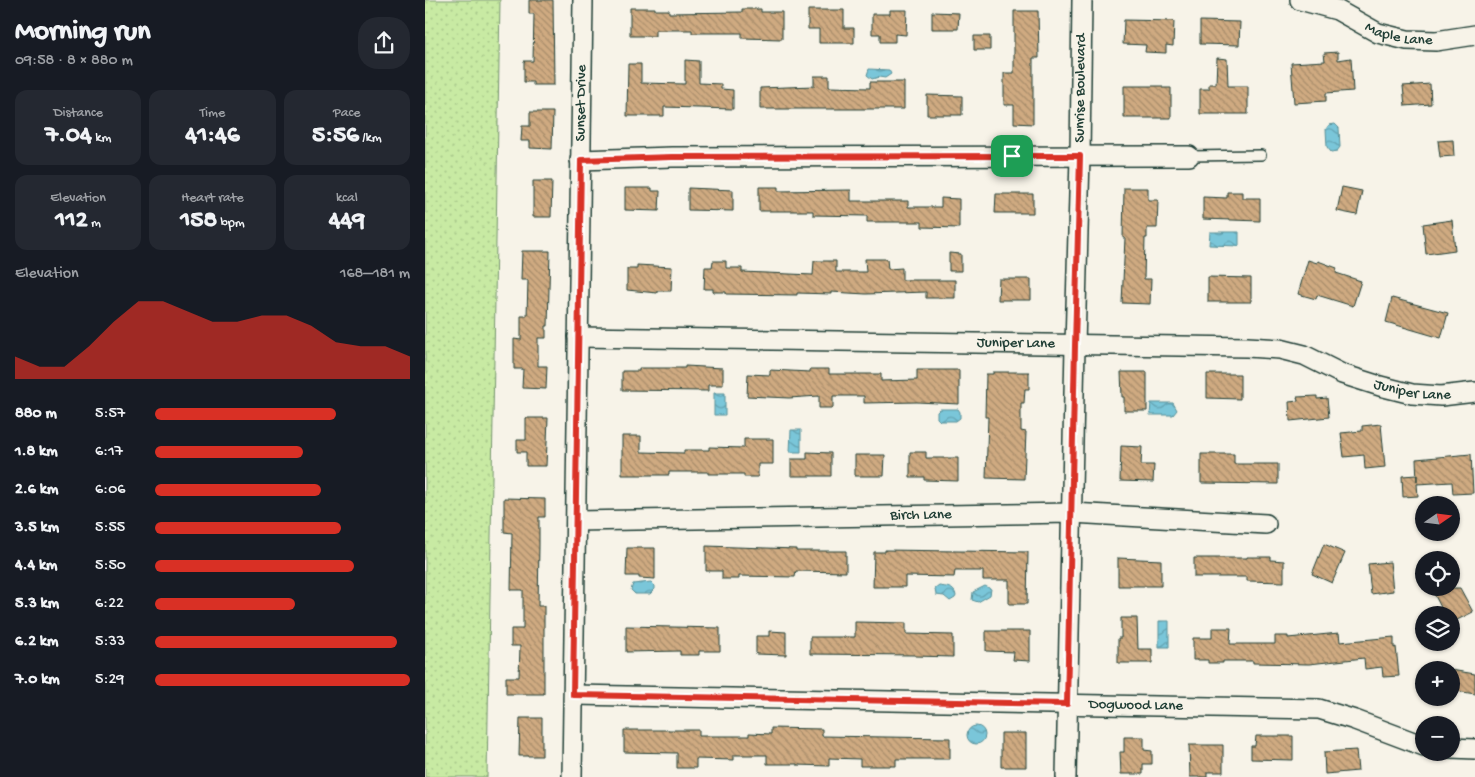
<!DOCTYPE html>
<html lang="en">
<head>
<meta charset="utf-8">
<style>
  :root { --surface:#171b24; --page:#242831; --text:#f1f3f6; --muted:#9ea1a6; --accent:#d93025 }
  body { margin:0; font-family:"Gochi Hand",sans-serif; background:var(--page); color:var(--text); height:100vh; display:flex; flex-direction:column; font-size:19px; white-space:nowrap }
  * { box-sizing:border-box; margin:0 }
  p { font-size:16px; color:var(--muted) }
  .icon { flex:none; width:28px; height:28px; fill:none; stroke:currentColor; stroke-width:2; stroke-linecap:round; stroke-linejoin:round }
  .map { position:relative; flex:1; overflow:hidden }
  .sheet { display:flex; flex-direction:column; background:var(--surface); width:425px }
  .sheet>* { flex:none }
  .needle { width:32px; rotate:76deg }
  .tools { position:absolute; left:990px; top:496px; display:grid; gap:10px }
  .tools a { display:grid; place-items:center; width:45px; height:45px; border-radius:50%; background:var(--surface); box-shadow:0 1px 4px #0004; font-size:25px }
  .pin { position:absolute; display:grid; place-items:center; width:42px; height:42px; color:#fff; margin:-21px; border-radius:10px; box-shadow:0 2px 8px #0006 }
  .round { display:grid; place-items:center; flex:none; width:52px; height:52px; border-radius:20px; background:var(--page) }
  .head { display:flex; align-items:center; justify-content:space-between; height:85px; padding:0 15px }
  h1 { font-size:28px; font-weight:700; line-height:38px }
  .stats { display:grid; grid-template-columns:repeat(3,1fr); gap:8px; height:85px; padding:5px 15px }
  .stats div { display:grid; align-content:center; border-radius:12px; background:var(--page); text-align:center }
  .stats b { font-size:25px; font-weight:700 }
  .stats small { font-size:14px; font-weight:400 }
  .stats p { font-size:14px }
  .chart { height:140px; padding:10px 15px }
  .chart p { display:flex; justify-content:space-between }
  .chart svg { width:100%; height:90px; margin-top:5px; fill:var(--accent); opacity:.7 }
  ul { padding:0 15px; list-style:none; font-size:16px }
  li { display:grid; grid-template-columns:80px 60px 1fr; align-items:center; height:38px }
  li i { height:12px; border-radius:6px; background:var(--accent) }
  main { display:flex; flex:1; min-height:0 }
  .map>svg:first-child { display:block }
  .park { fill:url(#park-dots); stroke:#74946c }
  .water { fill:url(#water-waves); stroke:#568f97 }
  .building { fill:url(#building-back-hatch); stroke:#1f3d34 }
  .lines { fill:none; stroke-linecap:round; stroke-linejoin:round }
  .service-casing { stroke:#1f3d34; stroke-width:12 }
  .minor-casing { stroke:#1f3d34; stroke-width:22 }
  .service { stroke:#f7f3e8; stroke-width:9 }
  .minor { stroke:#f7f3e8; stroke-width:19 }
  .route-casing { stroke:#fff; stroke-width:10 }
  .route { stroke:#d93025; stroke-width:6 }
  .labels { text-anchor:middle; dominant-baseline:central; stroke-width:4; stroke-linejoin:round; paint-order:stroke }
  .street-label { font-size:15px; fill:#1f3d34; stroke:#f7f3e8 }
</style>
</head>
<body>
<main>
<section class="sheet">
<div class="head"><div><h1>Morning run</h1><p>09:58 · 8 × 880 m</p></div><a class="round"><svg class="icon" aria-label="share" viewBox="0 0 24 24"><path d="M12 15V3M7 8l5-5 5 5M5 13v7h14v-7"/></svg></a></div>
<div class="stats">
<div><p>Distance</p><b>7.04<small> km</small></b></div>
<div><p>Time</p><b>41:46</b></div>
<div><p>Pace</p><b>5:56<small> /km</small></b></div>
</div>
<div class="stats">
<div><p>Elevation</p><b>112<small> m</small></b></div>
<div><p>Heart rate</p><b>158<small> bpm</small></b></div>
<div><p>kcal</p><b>449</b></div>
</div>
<div class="chart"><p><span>Elevation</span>168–181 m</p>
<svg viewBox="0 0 160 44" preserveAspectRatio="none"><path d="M0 44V33L10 38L20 38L30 28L40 16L50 6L60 6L70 11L80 16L90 16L100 13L110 13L120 18L130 26L140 28L150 28L160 33V44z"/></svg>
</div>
<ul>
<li><b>880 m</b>5:57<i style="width:71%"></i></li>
<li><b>1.8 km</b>6:17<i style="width:58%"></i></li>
<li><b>2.6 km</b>6:06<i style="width:65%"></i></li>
<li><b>3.5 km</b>5:55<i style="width:73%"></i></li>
<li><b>4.4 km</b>5:50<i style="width:78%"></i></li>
<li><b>5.3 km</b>6:22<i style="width:55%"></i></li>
<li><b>6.2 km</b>5:33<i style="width:95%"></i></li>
<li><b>7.0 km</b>5:29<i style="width:100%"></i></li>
</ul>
</section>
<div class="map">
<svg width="1050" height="777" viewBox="0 0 1050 777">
  <defs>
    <pattern id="park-dots" width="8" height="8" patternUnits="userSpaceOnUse" patternTransform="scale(1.25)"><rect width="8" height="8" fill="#c8eaa3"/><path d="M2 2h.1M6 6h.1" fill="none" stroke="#abca8d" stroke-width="1.8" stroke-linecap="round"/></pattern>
    <pattern id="water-waves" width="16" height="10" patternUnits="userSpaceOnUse" patternTransform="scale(1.25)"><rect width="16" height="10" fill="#7ac6d9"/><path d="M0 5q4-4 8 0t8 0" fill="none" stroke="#63a2b1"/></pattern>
    <pattern id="building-back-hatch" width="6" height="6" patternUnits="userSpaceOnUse" patternTransform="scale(1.25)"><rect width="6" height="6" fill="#cfaa81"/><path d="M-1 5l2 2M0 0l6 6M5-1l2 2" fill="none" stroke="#a78c6a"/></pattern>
  </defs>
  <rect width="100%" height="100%" fill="#f7f3e8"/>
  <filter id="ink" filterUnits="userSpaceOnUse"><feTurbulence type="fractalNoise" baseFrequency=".02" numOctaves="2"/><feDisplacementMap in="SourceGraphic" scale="10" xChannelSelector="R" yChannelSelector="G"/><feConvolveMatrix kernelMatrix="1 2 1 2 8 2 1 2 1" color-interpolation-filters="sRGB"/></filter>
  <g filter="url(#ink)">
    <path class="park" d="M0 0H75L62 777H0Z"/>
    <path class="water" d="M444 69 464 70 466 74 460 78 454 77 447 79 442 75Z
      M910 124 914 128 915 147 912 151 906 152 902 147 901 129 904 125Z
      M785 232H814V246L784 245Z
      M289 393H300V415H289Z
      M726 403H748L752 410 748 415H725Z
      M515 409H533L535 412V418L531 421H515L512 418V412Z
      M366 430H376V452H365Z
      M994 510H999L998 533 992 528 991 516Z
      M226 582 230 586V589L225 594H210L206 590 208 584Z
      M514 586C521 587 530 587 531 596L530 598 525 601 519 596 511 595 510 589Z
      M560 586 566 589 565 595 553 602 547 600 548 592Z
      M734 621H744V647H734Z
      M542 735a9 9 0 1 1 18 0a9 9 0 1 1-18 0Z"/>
    <path class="building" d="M104 0H128L129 85H108V82H99V61H108L109 14H104Z
      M205 8H230V10H244V13L317 12V9H336V12H357V39L317 38V33H267V30H230V36H205Z
      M383 10H419V28H429V43H394V29H383Z
      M465 10H482L481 35 470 34V42H455V34H447V14H465Z
      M589 11H613L614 58H608V124L589 123V105H579V73H589Z
      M507 12 534 13 533 29H507Z
      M699 20 749 21 748 46 741 45V53L720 52 721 45 698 44Z
      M775 21 815 22 814 45 775 44Z
      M549 36H565V50H549Z
      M913 52V60L926 58 928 91 901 93V101L869 103 866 63 900 61 899 53Z
      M792 58 802 59 803 86H823V114H775V89H784V84H791Z
      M260 60 274 61V83L296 84V89L308 90V109L239 107V116H202L203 64H216V83L260 84Z
      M389 76H404V87L445 88V82H479V109H335V88L389 86Z
      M1005 84 1006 104 980 106 978 86Z
      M699 86H737V88H746V118H699Z
      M502 95 537 96V115H502Z
      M105 112H128L127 149 105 148V141H96L97 126H105Z
      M1028 140 1029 156 1015 157 1013 141Z
      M108 181H127L126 217H108Z
      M334 187H353V191L426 190V201H483V207H516V198L534 199V228L497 227V222H442V216L388 215V211H334Z
      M917 187 937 191 932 215 912 211Z
      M200 188H227V191H235L234 211 200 210Z
      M263 188 308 190V211L263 210Z
      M699 188H723V200H733L732 228H722V238H720L719 279H726L725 304 697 303 700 238H698Z
      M802 192H817V198H835V221L778 219V197L802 198Z
      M571 194H608V213H570Z
      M1027 220 1030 250 1001 254 998 224Z
      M97 251H125L123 326H121V338H113V366H122L121 389 97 388 98 369H89V339L96 340V316H102L103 280H96Z
      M524 253 536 254V271H524Z
      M440 259H462L463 269 477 268V280H530V298H501V292L441 294 406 292V294L372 293V295L301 294V292H288V289H279L280 267H287L288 261H301V268H317V272L388 275 389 261H411V272H441Z
      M883 260 892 263 893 261 912 268 911 273 936 281 928 306 892 295 891 299 873 294Z
      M212 265 247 267 246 291H232V293L202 290V269H212Z
      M783 277 826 278V302H783Z
      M574 279H606V300H573Z
      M967 298 1023 313 1016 338 961 322Z
      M260 366 298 368V385H283V391L197 390V371H214V368H260Z
      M385 369H404V374H456V381L492 380V370H534V404L492 402 439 403V396H408V408H394V396L364 398 322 396 323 374 345 375V370L385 372Z
      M568 372H604V389H600L599 403H596V431L601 432 599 479 561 478 563 417H560L561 374H568Z
      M696 372H722V411H699V397H697Z
      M782 374H815V399L782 398Z
      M892 396V399L902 398 904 417 865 421 864 402 873 401 872 397Z
      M101 418H123L121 466H101V452H92V440H101Z
      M956 424 960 467 940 469 939 455 919 457 916 433 937 431V426Z
      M197 436H216V452L259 453V450H284V447L319 448V439H348V464H333V477H319V474H283V472H244V475H197Z
      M696 446 717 447 716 465H729L728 482 695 481Z
      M382 452 406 453V476H366V459H382Z
      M485 452H501V458H533V481L499 480V477H485Z
      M776 454H809V464H853V484L776 483Z
      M1046 454 1048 493 1028 494 1027 482 992 484 993 496 978 497 977 476 992 475V482L991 459Z
      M430 455H460L459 476H430Z
      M79 498 120 499V517H114V545L113 606H119V694H81V677H94L95 646H86V629H98V590H86L87 533 79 532Z
      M899 544 920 553 907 583 887 574Z
      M281 546 371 549V551H421V572L371 571 370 577 314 576V579H297V571H281Z
      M202 548H230V579L214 578V576H201Z
      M460 550 603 552 602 604H584V580H558V571H530L529 577 480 576V587H448L449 552H460Z
      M822 557H846V560L859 561V582L822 581V577H769V558H822Z
      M693 558 736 560V586H693Z
      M965 562 968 591 946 594 943 564Z
      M1006 588H1035L1048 612 1026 623V615H1020Z
      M696 618H712L713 649H727V663H693V638H696Z
      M430 622 481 623V634L528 635V657L490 656V655L385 654V637H430Z
      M201 626 295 628V651H274V655H255V651L201 652Z
      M787 628H806L805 644H850V636H863V638L914 633 915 642 969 637V648L971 647 974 676 958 677 957 667 940 669 939 658 884 664 828 663V661H798V663H783V660H768V638H787Z
      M344 631 361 632V655L331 654V636H344Z
      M561 631H605V661L588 660 589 652 561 651Z
      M1026 670 1050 674V694L1026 690Z
      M95 718H117V756H94Z
      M346 728 397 729V736L525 738V759H471V766H435V759L404 758V766L372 765V764H342V755H309V760L271 759V768H252V753L199 752V730H274V736H324V733L346 734Z
      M576 733H601V767H576Z
      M831 736H868V760L826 759V746H830Z
      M699 737H719V750L727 751V764H718V774H696L695 752H699Z
      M764 745H798V772H782V777H765Z
      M931 750 933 771 900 774 899 752Z"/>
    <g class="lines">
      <defs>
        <path id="service" d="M764 156 836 155"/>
        <g id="minor">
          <path id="s1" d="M875 0 912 10 953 33 982 40 1011 41 1050 35"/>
          <path d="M155 160 247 157 764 156"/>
          <path id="s2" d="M153 337 822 347 855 349 879 355 917 374 955 386 987 394 1016 396 1050 392"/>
          <path id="s3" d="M151 521 647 513 841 524"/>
          <path id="s4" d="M149 695 894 709 930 720 999 746"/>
          <path d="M1026 748 1050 749"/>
          <path id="s5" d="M147 777 158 0"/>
          <path id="s6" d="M641 777 650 346 655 156 657 0"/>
        </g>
      </defs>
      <use href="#service" class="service-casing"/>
      <use href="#minor" class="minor-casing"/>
      <use href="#service" class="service"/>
      <use href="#minor" class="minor"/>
    </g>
  </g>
  <g class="lines" filter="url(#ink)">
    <defs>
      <path id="route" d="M587 156H655L650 346 642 704 148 695 156 160 247 157Z"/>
    </defs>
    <use href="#route" class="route-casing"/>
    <use href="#route" class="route"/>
  </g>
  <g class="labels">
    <g class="street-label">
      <text stroke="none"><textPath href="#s1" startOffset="106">Maple Lane</textPath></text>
      <text stroke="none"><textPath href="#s6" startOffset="689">Sunrise Boulevard</textPath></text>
      <text stroke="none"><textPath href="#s5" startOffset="674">Sunset Drive</textPath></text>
      <text stroke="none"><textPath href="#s2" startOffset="438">Juniper Lane</textPath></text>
      <text stroke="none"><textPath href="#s2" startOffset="842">Juniper Lane</textPath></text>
      <text stroke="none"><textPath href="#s3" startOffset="345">Birch Lane</textPath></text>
      <text stroke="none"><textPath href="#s4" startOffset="562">Dogwood Lane</textPath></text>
    </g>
  </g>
</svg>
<div class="tools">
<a><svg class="needle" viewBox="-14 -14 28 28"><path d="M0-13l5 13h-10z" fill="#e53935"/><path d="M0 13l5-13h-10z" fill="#9ea1a6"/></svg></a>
<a><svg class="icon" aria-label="locate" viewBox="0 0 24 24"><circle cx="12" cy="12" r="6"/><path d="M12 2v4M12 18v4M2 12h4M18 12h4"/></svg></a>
<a><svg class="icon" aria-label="layers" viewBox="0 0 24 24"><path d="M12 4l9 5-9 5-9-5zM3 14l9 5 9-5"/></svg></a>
<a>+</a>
<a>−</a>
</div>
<div class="pin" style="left:587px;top:156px;background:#1e9e55"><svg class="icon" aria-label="arrive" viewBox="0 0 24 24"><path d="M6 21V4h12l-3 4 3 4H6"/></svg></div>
</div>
</main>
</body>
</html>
